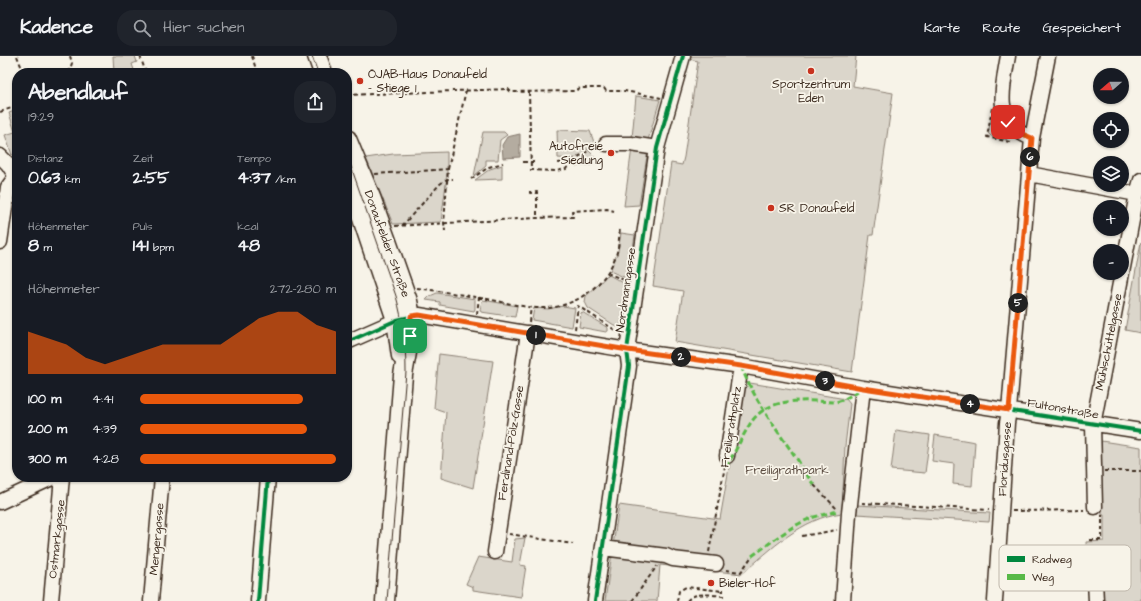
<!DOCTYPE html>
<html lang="de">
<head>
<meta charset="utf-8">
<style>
  :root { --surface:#171b24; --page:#20242c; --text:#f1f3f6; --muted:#9ea1a6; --line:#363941; --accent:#ea580c }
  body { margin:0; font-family:"Architects Daughter",sans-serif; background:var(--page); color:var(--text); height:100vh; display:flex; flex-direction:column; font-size:15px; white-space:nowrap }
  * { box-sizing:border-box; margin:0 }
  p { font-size:13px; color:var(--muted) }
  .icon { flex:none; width:22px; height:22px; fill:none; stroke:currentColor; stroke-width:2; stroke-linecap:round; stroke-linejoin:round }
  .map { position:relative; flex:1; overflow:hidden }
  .details { position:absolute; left:12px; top:12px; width:340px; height:414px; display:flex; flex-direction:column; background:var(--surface); border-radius:16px; box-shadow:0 1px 3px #0004 }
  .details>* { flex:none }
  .needle { width:26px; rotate:250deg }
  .controls { position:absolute; left:1093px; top:12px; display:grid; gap:8px }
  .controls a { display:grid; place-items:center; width:36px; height:36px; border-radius:50%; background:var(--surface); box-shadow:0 1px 3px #0004; font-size:20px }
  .pin { position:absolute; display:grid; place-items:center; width:34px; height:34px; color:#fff; margin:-17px; border-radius:8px; box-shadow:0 2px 6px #0006 }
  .km { position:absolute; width:20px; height:20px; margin:-10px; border-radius:50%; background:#222; color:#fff; font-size:11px; line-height:20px; text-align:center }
  .round { display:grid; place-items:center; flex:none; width:42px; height:42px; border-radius:16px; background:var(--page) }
  .summary { display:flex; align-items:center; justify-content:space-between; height:68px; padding:0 16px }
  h1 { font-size:22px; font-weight:700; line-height:30px }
  .stats { display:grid; grid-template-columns:repeat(3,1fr); gap:6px; height:68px; padding:4px 16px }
  .stats div { display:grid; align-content:center }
  .stats b { font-size:17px; font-weight:700 }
  .stats small { font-size:11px; font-weight:400 }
  .stats p { font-size:11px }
  .chart { height:112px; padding:8px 16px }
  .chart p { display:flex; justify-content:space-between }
  .chart svg { width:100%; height:72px; margin-top:4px; fill:var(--accent); opacity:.7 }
  ul { padding:0 16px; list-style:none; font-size:13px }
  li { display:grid; grid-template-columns:64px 48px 1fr; align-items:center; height:30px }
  li i { height:10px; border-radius:5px; background:var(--accent) }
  header { display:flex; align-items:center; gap:24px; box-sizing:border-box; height:56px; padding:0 20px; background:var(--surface); border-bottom:1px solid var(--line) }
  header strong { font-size:19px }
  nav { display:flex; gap:22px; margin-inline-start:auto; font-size:14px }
  .search { width:280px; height:36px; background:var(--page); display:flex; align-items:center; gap:10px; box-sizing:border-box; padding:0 14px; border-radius:16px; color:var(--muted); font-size:15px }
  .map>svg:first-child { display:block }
  .green { fill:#dbd6cb; stroke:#8b8074 }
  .water { fill:#b4aca0; stroke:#84786c }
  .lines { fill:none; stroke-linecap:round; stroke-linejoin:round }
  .minor-casing { stroke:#3b2a1e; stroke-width:17 }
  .major-casing { stroke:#3b2a1e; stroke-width:21 }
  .path { stroke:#3b2a1e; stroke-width:2; stroke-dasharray:4 3; stroke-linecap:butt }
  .minor { stroke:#f7f3e8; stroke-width:14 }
  .major { stroke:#f7f3e8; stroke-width:18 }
  .tram { stroke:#3b2a1e; stroke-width:1 }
  .quiet { stroke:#58b947; stroke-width:3; stroke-dasharray:6 3; stroke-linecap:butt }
  .cycleway-casing { stroke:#f7f3e8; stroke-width:6 }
  .cycleway { stroke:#00873e; stroke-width:4 }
  .route-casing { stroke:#fff; stroke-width:8 }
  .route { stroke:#ea580c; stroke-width:5 }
  .poi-dot { fill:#c8321e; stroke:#f7f3e8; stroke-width:1.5 }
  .labels { text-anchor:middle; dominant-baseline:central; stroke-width:3.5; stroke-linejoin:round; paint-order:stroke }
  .poi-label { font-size:12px; fill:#3b2a1e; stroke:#f7f3e8; text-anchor:start }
  .street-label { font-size:12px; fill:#3b2a1e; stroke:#f7f3e8 }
  .park-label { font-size:12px; fill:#5b4c41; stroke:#f7f3e8 }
  .key { fill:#f7f3e8; stroke:#bfb7ab; stroke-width:1 }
  .key-label { font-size:11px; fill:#3b2a1e }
</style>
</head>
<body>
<header>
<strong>Kadence</strong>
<div class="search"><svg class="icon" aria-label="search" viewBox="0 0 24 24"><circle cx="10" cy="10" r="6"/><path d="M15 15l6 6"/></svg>Hier suchen</div>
<nav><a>Karte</a><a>Route</a><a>Gespeichert</a></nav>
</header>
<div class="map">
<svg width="1141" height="545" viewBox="0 0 1141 545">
  <rect width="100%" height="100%" fill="#f7f3e8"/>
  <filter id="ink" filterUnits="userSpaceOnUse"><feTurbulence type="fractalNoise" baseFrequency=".025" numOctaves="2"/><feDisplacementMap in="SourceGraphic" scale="8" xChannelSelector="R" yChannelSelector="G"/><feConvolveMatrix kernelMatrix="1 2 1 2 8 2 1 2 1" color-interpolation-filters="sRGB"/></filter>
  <g filter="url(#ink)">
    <path class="green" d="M113 0H135L137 6 132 8 135 17H114Z
      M690 0H856L853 30 893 37 873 179H870L852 316 675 286 683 235 653 230 671 107 682 109 684 101 698 5 689 3Z
      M636 40 660 44 648 84 632 82Z
      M17 54V97L12 99 5 79 15 76 9 57Z
      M992 58 994 59 999 71 1007 84C1001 83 992 83 988 77Z
      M557 74 590 75 595 89 587 93 594 100 593 109 576 110 570 103 558 102Z
      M483 76H504L507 79 500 84 498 104H486V110L474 120Z
      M632 92 648 94 639 149 624 150Z
      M447 96V120L441 166 393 168 366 102 393 98Z
      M502 109V123L475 124 490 113Z
      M621 177 635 179 629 220 626 222 610 215 618 195Z
      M1141 186V277L1125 274Z
      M609 219 627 229 621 269 617 271 588 252 585 246 586 240 599 228 606 220Z
      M437 237 475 243V253L474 255 440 249V246L426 244 430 240Z
      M483 244 517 250 515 261 481 256 480 254 482 245Z
      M563 250 575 252 572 271 532 264 534 252 548 253Z
      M582 256 608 272V275L606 276 579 271 581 257Z
      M439 298 493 305 473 432 441 422 446 356 434 352Z
      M744 326 846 343 850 348 845 390 842 457C802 462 771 493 742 518L660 509 657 545H605L619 449 720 463Z
      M896 374 930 379 925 417 891 414Z
      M935 379 975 386 972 430 953 428 954 408 932 405Z
      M1101 385 1141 391V545H1098L1096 504H1087L1086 486 1104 485V459H1102Z
      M857 449 990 457 989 466 856 458Z
      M525 482 520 509 526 510 521 541 473 534V531L466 528 478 501 512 506 515 483Z"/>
    <path class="water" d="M520 78V101L503 102 502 89 507 81Z"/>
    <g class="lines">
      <defs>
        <path id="minor" d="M1008 0C1004 24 993 63 1021 77 1024 79 1029 81 1032 82
          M606 88H631L657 92
          M0 100 8 108 17 122
          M1029 118 1137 138
          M0 186 8 131 16 120
          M347 286 397 264 419 259 627 294 741 310 863 332 1141 375
          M727 400 741 310
          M0 446 54 421
          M1095 451 1093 369 1137 138 1141 124
          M603 492 666 500 673 503 716 508
          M495 496 528 277
          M1094 505 1096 545
          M51 545 62 421
          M151 545 162 421
          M258 545 268 421
          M595 545 629 310 627 294 657 92 683 0
          M843 545 849 457 863 332
          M995 545 1007 367 1009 354 1029 118 1032 82 1048 0"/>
        <path id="major" d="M317 0 323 17
          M347 83 372 144 388 188 408 245 411 260V274L403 319 385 545
          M347 118 396 264 401 300"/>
      </defs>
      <use href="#minor" class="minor-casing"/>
      <use href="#major" class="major-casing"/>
      <path class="path" d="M17 0 23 15 18 17
        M140 0 146 17
        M252 0 257 17
        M69 17 72 7 70 0
        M529 36 531 114 556 115 566 113 571 105
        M347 39 508 33 511 36 575 35 580 32H604L606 35H625L661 42
        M992 52 987 81 1010 86
        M0 56 17 50
        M523 106H537
        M558 107 571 105 595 91
        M448 113 466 34
        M375 118 448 113 444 167 445 175
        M471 123 489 111 503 107
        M530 135V137L537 136V162
        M395 170 537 162 573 161 572 155 607 153 614 155
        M402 170 440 128 447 123H453
        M607 217 627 225
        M417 232C438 235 459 238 481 242 502 245 525 253 547 252 578 250 608 227 617 196 619 189 619 180 620 172
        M477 258 479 241
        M529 266 531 251
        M575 273 578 250 618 276
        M1104 415H1141
        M814 429 838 454
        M862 447 989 454
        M1012 455 1084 454
        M509 478 573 488
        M802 480 837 474
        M1090 484H1102V459
        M709 496 725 410
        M726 514 741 516 752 500
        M632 545 657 510
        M677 545 679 535 686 531 723 535
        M687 545C694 535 712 539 723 540V533"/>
      <use href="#minor" class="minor"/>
      <use href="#major" class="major"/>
      <path class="tram" d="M312 0 318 17
        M347 99 396 240C403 265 406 290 406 316L387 545"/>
      <path class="quiet" d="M741 310C754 343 775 372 795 400 802 410 807 420 814 429
        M725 411C735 398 741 382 750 368 768 339 807 345 836 346L843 344 863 332
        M752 500C772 486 791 469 814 461 822 459 830 457 838 455"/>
      <defs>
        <path id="cycleway" d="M347 286 397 264 419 259 627 294 741 310 863 332 1141 375
          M258 545 268 421
          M595 545 629 310 627 294 657 92 683 0"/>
      </defs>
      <use href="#cycleway" class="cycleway-casing"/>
      <use href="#cycleway" class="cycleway"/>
    </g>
  </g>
  <g class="lines" filter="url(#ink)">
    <defs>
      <path id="route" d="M410 280 411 260 419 259 628 294 741 310 863 332 1009 354 1032 82 1020 77 1008 66"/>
    </defs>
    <use href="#route" class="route-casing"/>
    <use href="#route" class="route"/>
  </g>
  <g class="poi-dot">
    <circle cx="811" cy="15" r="4"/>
    <circle cx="360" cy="25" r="4"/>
    <circle cx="611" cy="97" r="4"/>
    <circle cx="771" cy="152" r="4"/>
    <circle cx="711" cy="527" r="4"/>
  </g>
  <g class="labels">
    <g class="poi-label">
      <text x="368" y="18">ÖJAB-Haus Donaufeld<tspan x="368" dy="14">- Stiege 1</tspan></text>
      <text x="811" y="28" text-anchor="middle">Sportzentrum<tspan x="811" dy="14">Eden</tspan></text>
      <text x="603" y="90" text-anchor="end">Autofreie<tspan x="603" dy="14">Siedlung</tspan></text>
      <text x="779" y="152">SR Donaufeld</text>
      <text x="719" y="527">Bieler-Hof</text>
    </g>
    <g class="street-label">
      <text transform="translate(387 188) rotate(70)">Donaufelder Straße</text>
      <text transform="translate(626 234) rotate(-82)">Nordmanngasse</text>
      <text transform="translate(1109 286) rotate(-79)">Mühlschüttelgasse</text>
      <text transform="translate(1063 353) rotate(10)">Fultonstraße</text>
      <text transform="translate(731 371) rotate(-81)">Freiligrathplatz</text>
      <text transform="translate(511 387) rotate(-81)">Ferdinand-Pölz-Gasse</text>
      <text transform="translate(1005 403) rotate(-86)">Floridusgasse</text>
      <text transform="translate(57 483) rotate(-84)">Ostmarkgasse</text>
      <text transform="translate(157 483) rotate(-85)">Mengergasse</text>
    </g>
    <g class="park-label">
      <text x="787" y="414">Freiligrathpark</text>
    </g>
  </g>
  <rect x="999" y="489" width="132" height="46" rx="6" class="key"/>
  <rect x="1007" y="500" width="18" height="6" fill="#00873e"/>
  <rect x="1007" y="518" width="18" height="6" fill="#58b947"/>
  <g class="key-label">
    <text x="1032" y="507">Radweg</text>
    <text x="1032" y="525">Weg</text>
  </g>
</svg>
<div class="controls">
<a><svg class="needle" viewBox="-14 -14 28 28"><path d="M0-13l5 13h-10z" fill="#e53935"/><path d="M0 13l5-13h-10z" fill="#9ea1a6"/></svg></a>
<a><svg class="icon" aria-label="locate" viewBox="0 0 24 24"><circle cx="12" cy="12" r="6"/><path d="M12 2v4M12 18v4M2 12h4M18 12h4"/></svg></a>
<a><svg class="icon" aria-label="layers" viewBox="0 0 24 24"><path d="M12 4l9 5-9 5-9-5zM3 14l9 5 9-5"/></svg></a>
<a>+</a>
<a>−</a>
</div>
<div class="pin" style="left:410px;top:280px;background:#1e9e55"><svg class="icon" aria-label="arrive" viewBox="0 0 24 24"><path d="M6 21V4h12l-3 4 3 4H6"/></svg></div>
<div class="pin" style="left:1008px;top:66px;background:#d93025"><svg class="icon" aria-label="check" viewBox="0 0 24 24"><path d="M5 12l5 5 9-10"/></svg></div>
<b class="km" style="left:536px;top:279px">1</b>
<b class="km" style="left:681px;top:301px">2</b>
<b class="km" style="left:825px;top:325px">3</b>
<b class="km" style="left:970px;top:348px">4</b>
<b class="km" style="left:1018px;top:247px">5</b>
<b class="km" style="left:1030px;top:101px">6</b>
<section class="details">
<div class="summary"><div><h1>Abendlauf</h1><p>19:29</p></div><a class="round"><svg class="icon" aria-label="share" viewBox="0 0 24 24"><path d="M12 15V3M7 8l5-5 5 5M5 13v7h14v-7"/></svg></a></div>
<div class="stats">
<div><p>Distanz</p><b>0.63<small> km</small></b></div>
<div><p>Zeit</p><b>2:55</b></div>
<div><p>Tempo</p><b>4:37<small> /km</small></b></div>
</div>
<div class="stats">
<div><p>Höhenmeter</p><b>8<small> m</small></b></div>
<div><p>Puls</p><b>141<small> bpm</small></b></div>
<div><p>kcal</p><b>48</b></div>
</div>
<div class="chart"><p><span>Höhenmeter</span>272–280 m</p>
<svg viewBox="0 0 160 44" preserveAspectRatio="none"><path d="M0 44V18L10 22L20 26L30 34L40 38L50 34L60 30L70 26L80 26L90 26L100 26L110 18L120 10L130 6L140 6L150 14L160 18V44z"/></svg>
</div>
<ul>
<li><b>100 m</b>4:41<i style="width:83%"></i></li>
<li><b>200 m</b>4:39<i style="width:85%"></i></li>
<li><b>300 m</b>4:28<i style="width:100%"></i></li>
</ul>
</section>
</div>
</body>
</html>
